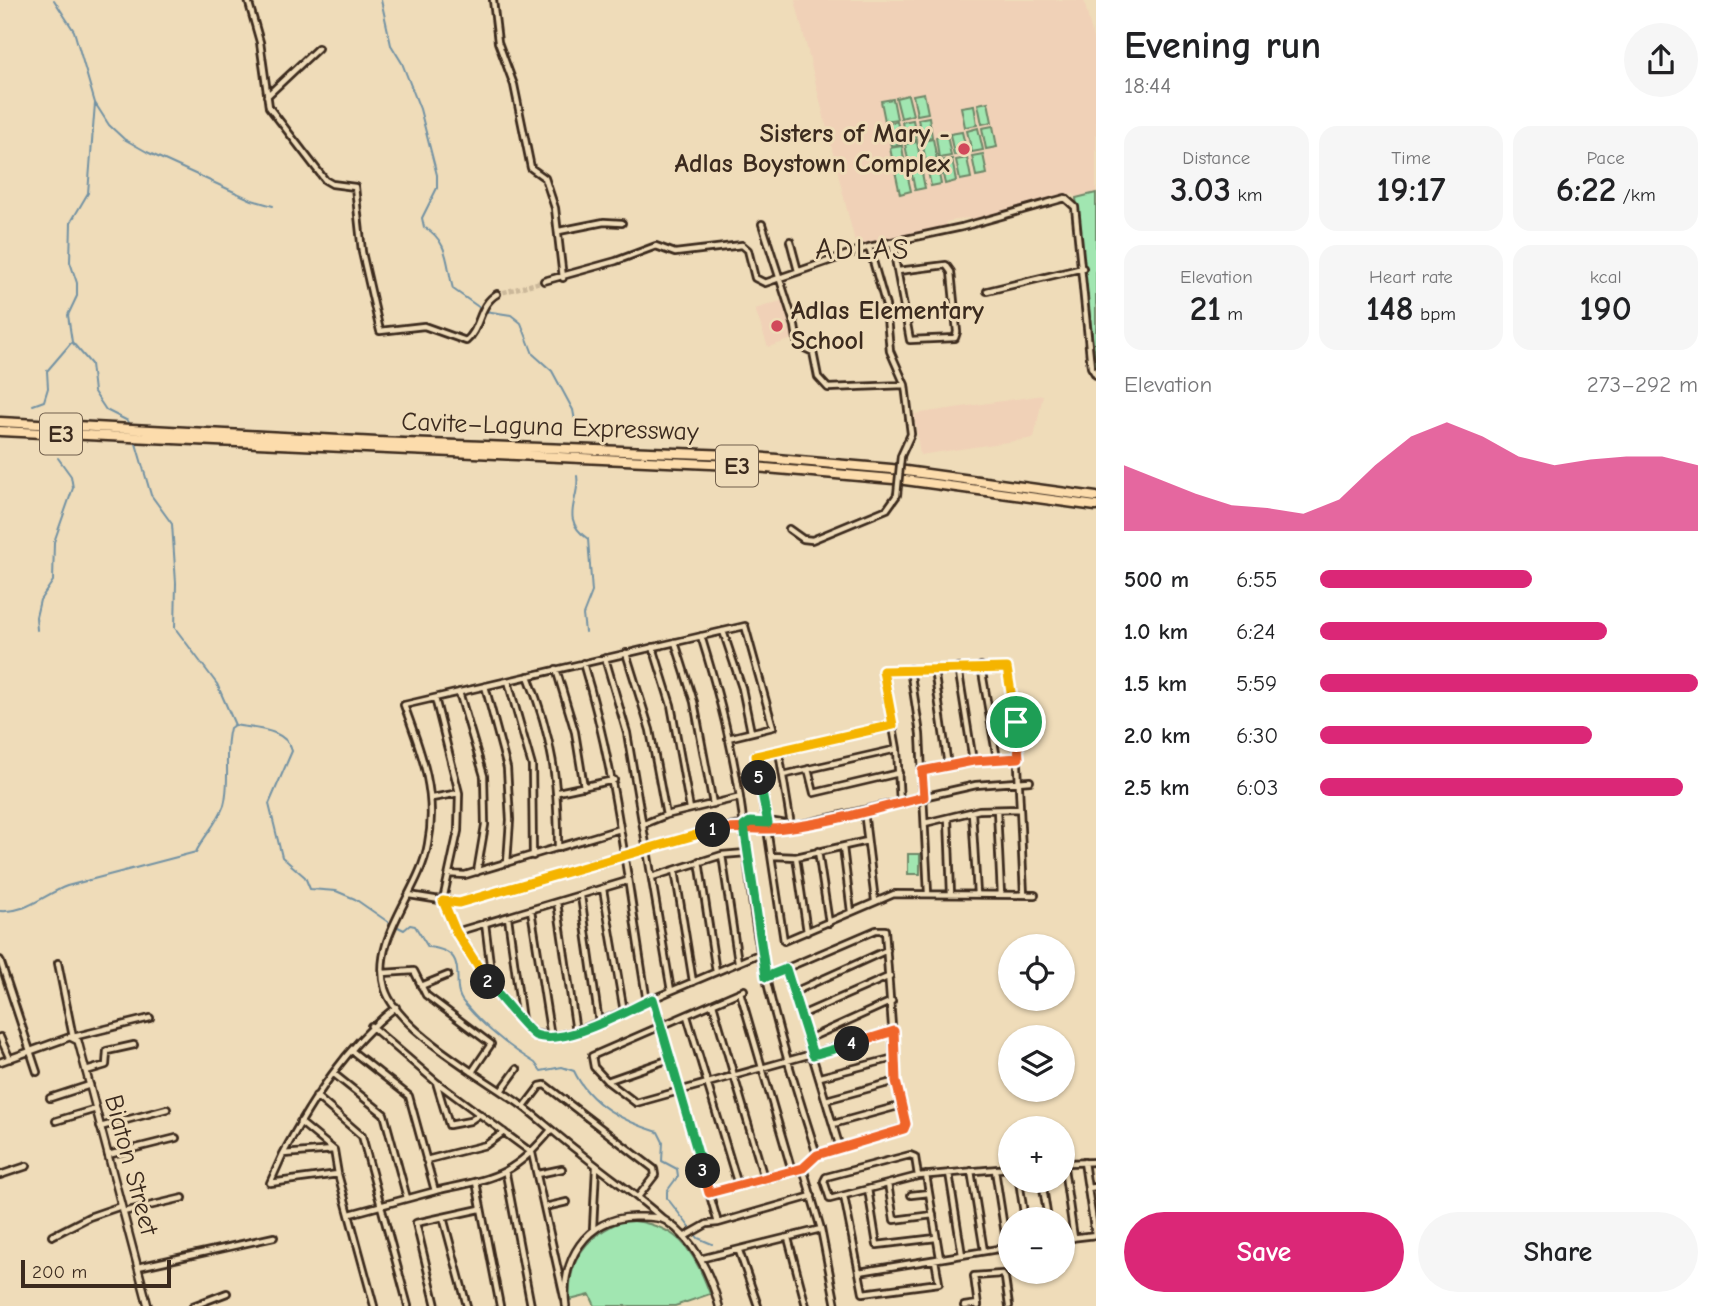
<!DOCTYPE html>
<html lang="en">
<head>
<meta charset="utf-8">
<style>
  :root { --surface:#fff; --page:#f6f6f6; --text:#202124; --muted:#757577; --accent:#db2777 }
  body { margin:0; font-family:"Comic Neue",sans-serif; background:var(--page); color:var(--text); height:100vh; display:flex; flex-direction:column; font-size:26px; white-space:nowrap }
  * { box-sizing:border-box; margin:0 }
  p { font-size:23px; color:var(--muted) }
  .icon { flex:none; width:38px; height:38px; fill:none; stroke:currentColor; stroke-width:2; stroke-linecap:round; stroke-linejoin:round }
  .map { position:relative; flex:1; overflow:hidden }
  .drawer { display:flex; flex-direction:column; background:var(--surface); width:630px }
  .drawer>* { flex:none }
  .controls { position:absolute; left:998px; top:934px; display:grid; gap:14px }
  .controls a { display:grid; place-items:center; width:77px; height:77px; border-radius:50%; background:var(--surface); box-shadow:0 2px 5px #0004; font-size:35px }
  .scale { position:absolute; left:21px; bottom:18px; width:150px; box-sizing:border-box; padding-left:7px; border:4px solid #3b2a1e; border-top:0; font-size:19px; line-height:24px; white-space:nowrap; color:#3b2a1e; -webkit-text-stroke:5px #efdcb9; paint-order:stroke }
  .pin { position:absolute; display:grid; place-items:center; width:60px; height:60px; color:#fff; margin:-30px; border:4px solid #fff; border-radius:50%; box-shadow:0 2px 7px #0007 }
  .km { position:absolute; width:35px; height:35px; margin:-18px; border-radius:50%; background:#222; color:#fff; font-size:19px; line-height:35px; text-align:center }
  .round { display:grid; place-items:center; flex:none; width:74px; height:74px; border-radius:37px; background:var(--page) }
  .headline { display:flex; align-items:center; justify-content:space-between; height:119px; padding:0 28px }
  h1 { font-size:38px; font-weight:700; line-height:52px }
  .metrics { display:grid; grid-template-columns:repeat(3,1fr); gap:10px; height:119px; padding:7px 28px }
  .metrics div { display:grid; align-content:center; border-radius:18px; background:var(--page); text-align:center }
  .metrics b { font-size:35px; font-weight:700 }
  .metrics small { font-size:19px; font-weight:400 }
  .metrics p { font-size:19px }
  .chart { height:196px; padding:14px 28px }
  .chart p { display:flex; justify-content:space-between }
  .chart svg { width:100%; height:126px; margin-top:7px; fill:var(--accent); opacity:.7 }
  .button { display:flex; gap:14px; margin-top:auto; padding:14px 28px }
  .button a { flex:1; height:80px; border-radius:42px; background:var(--accent); color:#fff; font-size:28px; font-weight:700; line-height:80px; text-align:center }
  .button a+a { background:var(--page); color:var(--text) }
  ul { padding:0 28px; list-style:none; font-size:23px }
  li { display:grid; grid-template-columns:112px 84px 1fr; align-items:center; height:52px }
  li i { height:18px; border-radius:9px; background:var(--accent) }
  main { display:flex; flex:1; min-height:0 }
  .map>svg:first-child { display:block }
  .built { fill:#f0d1b7 }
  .green { fill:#a1e6b1; stroke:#6e8868; stroke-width:2 }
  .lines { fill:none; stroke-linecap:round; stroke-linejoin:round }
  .stream { stroke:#7392a3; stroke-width:2 }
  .minor-tunnel { stroke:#cbb89a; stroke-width:4.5; stroke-dasharray:4.5 2; stroke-linecap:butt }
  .minor-casing { stroke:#3b2a1e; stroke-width:10 }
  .tertiary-casing { stroke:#3b2a1e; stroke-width:10 }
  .motorway-casing { stroke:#3b2a1e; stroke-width:13 }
  .minor { stroke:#efdcb9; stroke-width:4.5 }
  .tertiary { stroke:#efdcb9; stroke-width:5 }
  .motorway { stroke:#fcdcac; stroke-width:8 }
  .minor-bridge-casing { stroke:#3b2a1e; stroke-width:10; stroke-linecap:butt }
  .minor-bridge { stroke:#efdcb9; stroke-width:4.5 }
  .split-1-casing { stroke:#fff; stroke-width:14 }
  .split-2-casing { stroke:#fff; stroke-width:14 }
  .split-3-casing { stroke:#fff; stroke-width:14 }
  .split-4-casing { stroke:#fff; stroke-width:14 }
  .split-5-casing { stroke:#fff; stroke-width:14 }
  .split-6-casing { stroke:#fff; stroke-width:14 }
  .split-1 { stroke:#f0652b; stroke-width:9 }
  .split-2 { stroke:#f5b400; stroke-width:9 }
  .split-3 { stroke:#22a559; stroke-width:9 }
  .split-4 { stroke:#f0652b; stroke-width:9 }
  .split-5 { stroke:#22a559; stroke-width:9 }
  .split-6 { stroke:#f5b400; stroke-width:9 }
  .poi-dot { fill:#d1495b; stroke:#efdcb9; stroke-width:2.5 }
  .labels { text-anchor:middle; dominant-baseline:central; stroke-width:6; stroke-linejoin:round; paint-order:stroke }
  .shield { fill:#efdcb9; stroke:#715f4c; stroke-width:2 }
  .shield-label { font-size:24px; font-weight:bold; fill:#3b2a1e }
  .poi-label { font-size:26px; font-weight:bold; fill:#3b2a1e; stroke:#efdcb9; text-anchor:end }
  .street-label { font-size:26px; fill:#3b2a1e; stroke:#efdcb9 }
  .quarter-label { font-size:30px; letter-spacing:2px; fill:#3b2a1e; stroke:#efdcb9 }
</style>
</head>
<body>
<main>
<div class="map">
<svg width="1096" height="1306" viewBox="0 0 1096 1306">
  <rect width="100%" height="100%" fill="#efdcb9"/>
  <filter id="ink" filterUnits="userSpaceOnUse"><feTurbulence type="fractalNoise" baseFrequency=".0143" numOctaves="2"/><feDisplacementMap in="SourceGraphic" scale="14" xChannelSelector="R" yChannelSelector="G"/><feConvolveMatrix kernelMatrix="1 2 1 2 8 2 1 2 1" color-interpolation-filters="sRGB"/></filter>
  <g filter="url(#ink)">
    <path class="built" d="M795 0H1084L1096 51V193L1076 198 1074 194 972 221 967 218 946 222 947 227 856 246Z
      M784 300 796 338 768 347 755 309Z
      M1043 395 1034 438 920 455 914 414Z"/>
    <path class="green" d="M924 93 928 113 917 115 913 95Z
      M908 95 913 115 901 118 896 98Z
      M893 99 897 119 885 121 881 101Z
      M988 102 992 122 982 124 978 104Z
      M974 105 977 125 965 127 961 107Z
      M929 117 932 137 922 139 918 119Z
      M913 120 917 140 906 142 902 122Z
      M897 121 902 144 891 146 886 124Z
      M993 126 997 147 986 149 982 128Z
      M978 128 983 150 972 152 967 131Z
      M962 132 967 153 954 155 950 134Z
      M947 135 951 156 939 158 936 137Z
      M933 139 937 160 926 162 922 141Z
      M917 142 921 163 909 165 905 144Z
      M902 146 905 166 894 168 890 148Z
      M983 154 987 174 976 176 972 156Z
      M967 158 971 178 960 180 956 160Z
      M952 159 956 181 945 184 940 161Z
      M937 164 941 184 931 186 927 166Z
      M921 168 925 188 915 190 911 170Z
      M906 169 911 191 900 194 895 171Z
      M1096 193V368L1076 198Z
      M908 854H920V874H908Z
      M625 1220C677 1224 693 1247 710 1294L675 1306H595L590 1295 570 1300C567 1260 587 1234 625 1220Z"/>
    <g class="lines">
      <path class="stream" d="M54 0 74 31 95 103 109 125 124 139 147 152 252 200 273 206
        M381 0 391 45 402 63 420 109 437 175V188L422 218 424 227C449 241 446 263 453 289L480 308
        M95 103 88 193 71 222 70 262 77 283V296L68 315 72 342 91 364 94 392 106 410 128 421 130 425
        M485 311 511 315 521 323 533 354 552 371 573 410 577 431
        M33 405 44 401 48 388 47 371 71 343
        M135 440 151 495 172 524 176 583 175 628 217 684 235 725C254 729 286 728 292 751L269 804 282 857 305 877 310 889 336 891 355 899 391 924
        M577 476C581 499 558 518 588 539L592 592 583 615 585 632
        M37 630 36 617 40 600 53 581 54 542 73 488 71 476 58 458
        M0 911C27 913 43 895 67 886L196 852C204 836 218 822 224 805 231 779 223 754 230 728L234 725
        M396 926 404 930 410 925 415 926 428 947C475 952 447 984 464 1003 484 1027 509 1047 535 1063L541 1071 562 1067 574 1071C590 1105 623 1121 658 1132L663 1142 662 1161 677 1169 678 1176 667 1191V1198L698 1238 712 1244"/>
      <path class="minor-tunnel" d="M497 294 544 281"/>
      <defs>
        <path id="minor" d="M248 0 260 42 269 107 325 180 332 184 355 187 362 252 380 331 424 326 466 341C481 329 478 305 497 294
          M493 0 498 42 514 85 531 168 545 178 555 208 563 278
          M267 96 318 48
          M762 224 795 326 798 345 813 352 818 377 828 388 905 385
          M559 231 604 222 622 223
          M790 241 798 271
          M892 242 910 340 955 338 957 332 951 272 946 265 898 271
          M869 247 886 306 890 351 905 385 911 434 901 456
          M544 281 616 261 656 246 675 253 742 245 748 250 755 278 765 283 869 247 962 227 1065 198 1075 207 1091 367 1096 375
          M987 291 1083 268
          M789 529 803 539 812 540 887 509 897 495
          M723 631 742 688 751 732
          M701 636C720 697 737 764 744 828 749 870 752 913 761 955 775 1023 796 1089 817 1155L803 1168 821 1229
          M675 642 694 702 713 804
          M653 647 671 705 690 809
          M626 653 650 730 666 815
          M605 658 627 733 671 991 761 953
          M583 663C617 774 628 888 647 1002
          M981 666 997 759
          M958 667 973 761
          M556 669 575 732 584 787
          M910 669 920 734 928 893
          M934 669 948 766
          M528 676C553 739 558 780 558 848
          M508 681 532 766 533 856
          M485 686 507 768 510 820 507 863
          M459 692 484 776 485 825 477 872
          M435 698 459 793 458 831 443 900 456 932 494 991 532 1033 552 1037 576 1032 671 991
          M893 725 756 756 784 941 894 894 1035 895
          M779 752 791 825
          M808 769 814 793 899 773
          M922 771 973 761 1019 758
          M783 775 897 749
          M558 792 614 780
          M432 798 459 793
          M900 803 897 749 883 671 1007 668 1016 722 1024 895
          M997 810 1001 895
          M864 811 875 901
          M972 812 977 894
          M948 818 951 894
          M925 823 979 810 1020 809
          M644 824 666 815 737 798
          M745 827 785 828 976 785 1030 781
          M843 847 851 912
          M818 851 829 923
          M722 855 738 962
          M772 856 796 857 867 841
          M796 857 807 932
          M699 861 716 972
          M675 870 693 982
          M449 874 465 875 620 829
          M652 877 722 855 746 853
          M603 889 624 1012
          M409 895 459 903 714 829C739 827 768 816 791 826
          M581 896 599 1023
          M557 902 576 1032
          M531 910 551 1037
          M508 917 522 1020
          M485 923 493 988
          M456 932 627 881
          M0 960 37 1072
          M58 963 73 1037 150 1018
          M786 969 840 1148
          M383 973 414 971 426 995 491 1044 472 1072
          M766 977 876 930H885L896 1081 906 1127 817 1155
          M421 986 448 975
          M744 990 592 1056 594 1067 607 1081 636 1103 894 1031
          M740 992 792 1171
          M794 992 887 950
          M653 999 718 1223 812 1196
          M713 1004 764 1178
          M801 1015 890 976
          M687 1016 738 1185
          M371 1026 436 1082 532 1153 564 1297
          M0 1037 10 1059
          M808 1039 892 1001
          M352 1051 409 1096 435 1191C492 1178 512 1178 551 1130
          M86 1071 106 1065 107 1051 134 1045
          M334 1074 384 1114 407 1198
          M820 1077 894 1058
          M607 1081 670 1059
          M436 1082 449 1125 470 1121 480 1114
          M501 1091 517 1069
          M316 1096 362 1136 408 1306
          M50 1098 90 1085
          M826 1100 896 1081
          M524 1107 540 1086 545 1085 654 1169 655 1175 638 1197
          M56 1121 96 1109
          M300 1122 334 1150 338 1174 374 1306
          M833 1124 902 1105
          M100 1127 167 1109
          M334 1150 283 1154C312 1100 347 1045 396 1007
          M283 1154 270 1183 338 1174
          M108 1155 176 1138
          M1062 1156 1068 1163 1062 1168
          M426 1160 486 1145 504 1132
          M1084 1162 1095 1235
          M1068 1163 1096 1162
          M1064 1168 1074 1238
          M995 1170 1007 1247
          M971 1171 984 1251
          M949 1173 962 1255
          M506 1174 531 1306
          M538 1174 562 1169
          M0 1175 27 1166
          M926 1175 940 1258
          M918 1176 915 1157 910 1155 826 1177 824 1181 830 1199 918 1176 1010 1168
          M1019 1181 1025 1220
          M1042 1181 1048 1220
          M476 1182 500 1306
          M888 1184 894 1220 933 1215
          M1088 1188 1096 1187
          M868 1189 877 1245 936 1238
          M709 1193 803 1168
          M911 1195 929 1193
          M844 1196 863 1293 939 1283 935 1260
          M545 1207 567 1202
          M123 1212 183 1198
          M350 1214 435 1191
          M443 1217 467 1306
          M662 1218C636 1195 607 1175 579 1152 559 1137 541 1120 521 1105 486 1079 398 1031 385 989 370 938 420 892 428 844 438 794 421 751 404 705L745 626 773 727 728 738
          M593 1228 596 1167
          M52 1236 89 1217 121 1206
          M684 1237 707 1224 718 1223
          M788 1238 806 1306
          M1062 1239 1096 1235
          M739 1251 758 1306
          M700 1259 821 1229 836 1306
          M138 1267 274 1237
          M859 1272 1010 1247
          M193 1306 227 1293
          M436 1306 416 1223 480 1209
          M964 1306 978 1304
          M978 1306 974 1276 1002 1274 1005 1278 1009 1306"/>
        <path id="tertiary" d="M0 1062 70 1037 78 1041 148 1306
          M566 1306C560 1261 586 1218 634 1217 644 1217 658 1216 666 1221 694 1239 711 1275 719 1306"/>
        <path id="motorway" d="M0 422 377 442 732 455 891 469 1096 497
          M0 431 732 465 905 480 1096 506"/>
      </defs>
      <use href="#minor" class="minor-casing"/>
      <use href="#tertiary" class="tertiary-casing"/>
      <use href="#motorway" class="motorway-casing"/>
      <use href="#minor" class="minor"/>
      <use href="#tertiary" class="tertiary"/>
      <use href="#motorway" class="motorway"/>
      <defs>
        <path id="minor-bridge" d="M897 495 901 456"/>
      </defs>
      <use href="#minor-bridge" class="minor-bridge-casing"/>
      <use href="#minor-bridge" class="minor-bridge"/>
    </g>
  </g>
  <g class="lines" filter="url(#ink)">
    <defs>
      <path id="split-1" d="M713 830C738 826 760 831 784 828 830 823 878 808 924 797L922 771 973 761 1019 758 1016 722"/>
      <path id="split-2" d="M488 982 456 932 443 901 459 903 713 830"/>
      <path id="split-3" d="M488 982C494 990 529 1032 535 1035 565 1047 625 1011 653 999L703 1171"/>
      <path id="split-4" d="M703 1171 709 1193 803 1168 817 1155 904 1129 906 1124 896 1081 894 1031 852 1044"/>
      <path id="split-5" d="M759 778 768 823 750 822 744 826 766 977 786 969 813 1055 852 1044"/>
      <path id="split-6" d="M759 778 756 756 893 725 883 671 1007 668 1016 722"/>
    </defs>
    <use href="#split-1" class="split-1-casing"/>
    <use href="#split-2" class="split-2-casing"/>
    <use href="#split-3" class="split-3-casing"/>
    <use href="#split-4" class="split-4-casing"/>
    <use href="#split-5" class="split-5-casing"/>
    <use href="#split-6" class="split-6-casing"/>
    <use href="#split-1" class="split-1"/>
    <use href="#split-2" class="split-2"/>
    <use href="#split-3" class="split-3"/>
    <use href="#split-4" class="split-4"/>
    <use href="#split-5" class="split-5"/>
    <use href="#split-6" class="split-6"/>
  </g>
  <g class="poi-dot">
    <circle cx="964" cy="149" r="7"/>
    <circle cx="777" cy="326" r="7"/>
  </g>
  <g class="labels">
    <g class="shield">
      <rect x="40" y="413.5" width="42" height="41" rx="5"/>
      <rect x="716" y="445.5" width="42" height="41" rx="5"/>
    </g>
    <g class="shield-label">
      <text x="61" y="434">E3</text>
      <text x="737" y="466">E3</text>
    </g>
    <g class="poi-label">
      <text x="950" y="134">Sisters of Mary -<tspan x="950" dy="30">Adlas Boystown Complex</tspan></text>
      <text x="791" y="311" text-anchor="start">Adlas Elementary<tspan x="791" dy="30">School</tspan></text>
    </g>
    <g class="street-label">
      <text transform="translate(550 427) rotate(2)">Cavite–Laguna Expressway</text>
      <text transform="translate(131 1165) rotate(75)">Biaton Street</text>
    </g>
    <g class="quarter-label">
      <text x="863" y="249">ADLAS</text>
    </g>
  </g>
</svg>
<div class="controls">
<a><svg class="icon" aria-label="locate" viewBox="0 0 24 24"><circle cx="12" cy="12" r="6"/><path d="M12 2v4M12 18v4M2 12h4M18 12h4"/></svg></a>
<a><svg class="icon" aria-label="layers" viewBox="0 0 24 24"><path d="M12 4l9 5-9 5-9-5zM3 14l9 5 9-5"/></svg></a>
<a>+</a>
<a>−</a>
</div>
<div class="scale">200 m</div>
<div class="pin" style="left:1016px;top:722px;background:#1e9e55"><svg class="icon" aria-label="arrive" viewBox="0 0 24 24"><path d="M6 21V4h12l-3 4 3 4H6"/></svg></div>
<b class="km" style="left:713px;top:830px">1</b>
<b class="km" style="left:488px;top:982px">2</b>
<b class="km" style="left:703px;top:1171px">3</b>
<b class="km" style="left:852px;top:1044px">4</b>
<b class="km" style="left:759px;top:778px">5</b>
</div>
<section class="drawer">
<div class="headline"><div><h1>Evening run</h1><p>18:44</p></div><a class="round"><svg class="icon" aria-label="share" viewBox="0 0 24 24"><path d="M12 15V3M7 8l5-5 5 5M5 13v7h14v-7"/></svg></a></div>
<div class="metrics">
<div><p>Distance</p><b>3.03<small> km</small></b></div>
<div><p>Time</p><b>19:17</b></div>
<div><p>Pace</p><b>6:22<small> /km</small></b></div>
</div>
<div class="metrics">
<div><p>Elevation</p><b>21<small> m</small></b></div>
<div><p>Heart rate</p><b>148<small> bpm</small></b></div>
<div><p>kcal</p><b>190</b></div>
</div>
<div class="chart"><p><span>Elevation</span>273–292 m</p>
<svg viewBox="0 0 160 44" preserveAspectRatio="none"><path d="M0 44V21L10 26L20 31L30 35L40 36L50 38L60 33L70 21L80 11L90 6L100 11L110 18L120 21L130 19L140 18L150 18L160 21V44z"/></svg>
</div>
<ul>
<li><b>500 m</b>6:55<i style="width:56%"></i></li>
<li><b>1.0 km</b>6:24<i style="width:76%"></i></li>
<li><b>1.5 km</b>5:59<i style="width:100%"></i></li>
<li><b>2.0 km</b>6:30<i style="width:72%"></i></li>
<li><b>2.5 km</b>6:03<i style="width:96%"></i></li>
</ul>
<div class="button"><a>Save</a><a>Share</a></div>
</section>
</main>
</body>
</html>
